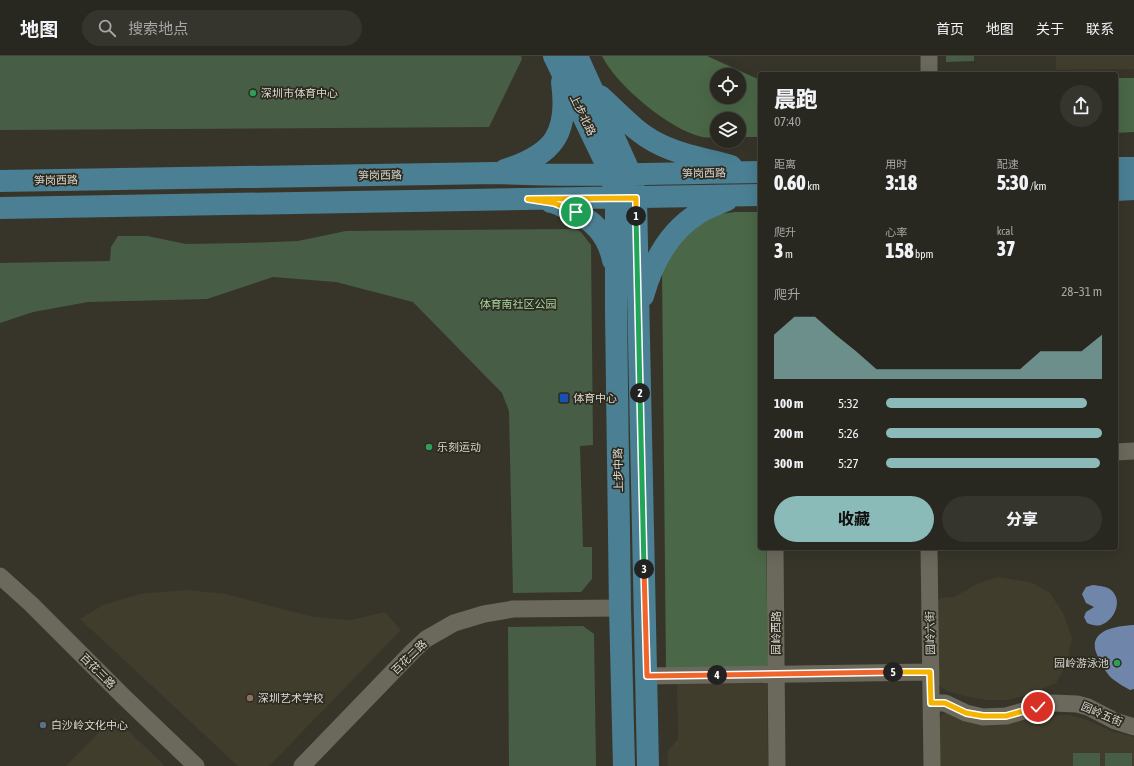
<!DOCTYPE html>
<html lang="zh">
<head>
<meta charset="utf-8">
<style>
  :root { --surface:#292820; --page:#35342d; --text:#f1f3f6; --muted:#a5a6a5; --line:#45443e; --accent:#8bbbb9 }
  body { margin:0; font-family:"Asap Condensed","Noto Sans SC",sans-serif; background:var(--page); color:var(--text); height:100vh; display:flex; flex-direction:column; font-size:15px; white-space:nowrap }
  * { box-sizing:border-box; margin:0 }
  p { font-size:13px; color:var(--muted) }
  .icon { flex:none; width:22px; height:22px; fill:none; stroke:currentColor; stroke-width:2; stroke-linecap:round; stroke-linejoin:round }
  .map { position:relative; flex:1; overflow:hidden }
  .panel { position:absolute; left:758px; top:16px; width:360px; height:478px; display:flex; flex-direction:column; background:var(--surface); border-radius:4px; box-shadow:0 4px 16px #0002,0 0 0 1px var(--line) }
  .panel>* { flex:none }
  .controls { position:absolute; left:710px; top:12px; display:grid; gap:8px }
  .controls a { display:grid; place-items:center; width:36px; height:36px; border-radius:50%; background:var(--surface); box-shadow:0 4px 16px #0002,0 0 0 1px var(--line); font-size:20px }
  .pin { position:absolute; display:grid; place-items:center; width:34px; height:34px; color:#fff; margin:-17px; border:2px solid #fff; border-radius:50%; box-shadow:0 1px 4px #0007 }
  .km { position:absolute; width:20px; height:20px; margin:-10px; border-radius:50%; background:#222; color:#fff; font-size:11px; line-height:20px; text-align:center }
  .round { display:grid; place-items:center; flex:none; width:42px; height:42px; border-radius:21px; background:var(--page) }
  .head { display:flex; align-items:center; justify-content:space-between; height:68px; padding:0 16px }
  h1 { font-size:22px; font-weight:800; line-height:30px }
  .figures { display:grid; grid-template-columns:repeat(3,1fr); gap:6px; height:68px; padding:4px 16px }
  .figures div { display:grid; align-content:center }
  .figures b { font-size:20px; font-weight:800 }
  .figures small { font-size:11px; font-weight:400 }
  .figures p { font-size:11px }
  .chart { height:112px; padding:8px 16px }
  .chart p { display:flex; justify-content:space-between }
  .chart svg { width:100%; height:72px; margin-top:4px; fill:var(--accent); opacity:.7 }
  .primary-button { display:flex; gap:8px; margin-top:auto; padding:8px 16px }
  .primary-button a { flex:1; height:46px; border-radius:24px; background:var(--accent); color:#111; font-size:16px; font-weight:800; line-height:46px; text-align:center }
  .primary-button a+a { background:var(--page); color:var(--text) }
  ul { padding:0 16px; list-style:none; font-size:13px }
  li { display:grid; grid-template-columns:64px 48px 1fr; align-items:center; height:30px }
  li i { height:10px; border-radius:5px; background:var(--accent) }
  header { display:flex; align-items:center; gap:24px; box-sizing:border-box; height:56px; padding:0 20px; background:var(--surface); border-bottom:1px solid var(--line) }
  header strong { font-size:19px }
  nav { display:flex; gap:22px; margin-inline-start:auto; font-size:14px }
  .search { width:280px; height:36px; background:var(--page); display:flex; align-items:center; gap:10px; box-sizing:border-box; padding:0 14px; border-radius:22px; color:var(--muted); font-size:15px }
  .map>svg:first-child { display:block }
  .built { fill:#413d2c }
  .green { fill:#485d46 }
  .forest { fill:#4a6747; fill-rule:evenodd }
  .water { fill:#6f86aa }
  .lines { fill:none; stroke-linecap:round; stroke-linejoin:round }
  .minor { stroke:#6b685c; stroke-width:17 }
  .major { stroke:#4b7f93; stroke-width:22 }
  .split-1-casing { stroke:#fff; stroke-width:8 }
  .split-2-casing { stroke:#fff; stroke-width:8 }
  .split-3-casing { stroke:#fff; stroke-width:8 }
  .split-4-casing { stroke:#fff; stroke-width:8 }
  .split-5-casing { stroke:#fff; stroke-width:8 }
  .split-6-casing { stroke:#fff; stroke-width:8 }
  .split-1 { stroke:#f5b400; stroke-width:5 }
  .split-2 { stroke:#22a559; stroke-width:5 }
  .split-3 { stroke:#22a559; stroke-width:5 }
  .split-4 { stroke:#f0652b; stroke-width:5 }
  .split-5 { stroke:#f0652b; stroke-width:5 }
  .split-6 { stroke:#f5b400; stroke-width:5 }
  .leisure-dot { fill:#2e9e5b; stroke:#2d2b20; stroke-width:1.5 }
  .transit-dot { fill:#1a4fb4; stroke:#2d2b20; stroke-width:1.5 }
  .education-dot { fill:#8d6e63; stroke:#2d2b20; stroke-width:1.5 }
  .service-dot { fill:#5c6f8a; stroke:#2d2b20; stroke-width:1.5 }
  .labels { text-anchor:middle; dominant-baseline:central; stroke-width:3.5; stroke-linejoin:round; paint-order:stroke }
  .poi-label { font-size:11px; fill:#d8d7d0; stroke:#2d2b20; text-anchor:start }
  .street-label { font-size:11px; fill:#d8d7d0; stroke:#2d2b20 }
  .park-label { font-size:11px; fill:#a6d8a1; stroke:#2d2b20 }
</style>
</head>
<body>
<header>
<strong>地图</strong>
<div class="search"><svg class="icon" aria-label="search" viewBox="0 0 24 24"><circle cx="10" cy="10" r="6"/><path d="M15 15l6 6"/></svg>搜索地点</div>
<nav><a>首页</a><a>地图</a><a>关于</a><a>联系</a></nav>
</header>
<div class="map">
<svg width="1134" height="710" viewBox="0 0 1134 710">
  <rect width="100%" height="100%" fill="#37352a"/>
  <path class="built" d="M1056 0H1134V13L1056 14Z
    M997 521 1030 526 1050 537 1063 557 1072 581 1068 605 1056 627 1028 639 1007 644H986L964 640 947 635 936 627 937 549 940 542 954 541 977 528Z
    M187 534 226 538 313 561 351 564 385 556 401 574 269 710H238L80 563 103 549 140 538Z
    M767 626 768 710H668V695L678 683 677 627Z
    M948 654 999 661 1069 659 1085 663 1111 675 1134 681V710H940L939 662Z
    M114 661 165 710H66Z"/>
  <path class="green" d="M0 0H521L522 3 489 71 0 74Z
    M946 0H974V5L946 6Z
    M575 173 580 175 591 189 593 389 580 390 583 491H592V523L581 536 513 537 509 355 502 337 413 246 336 226 273 221 207 243 88 246 33 256 0 267V207L110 205 111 191 118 180H147L186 188 244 187 298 185 346 175Z
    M583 570 594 578 596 710H509L508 571Z
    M1073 697H1100V710H1073Z
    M1105 697H1132V710H1105Z"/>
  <path class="forest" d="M602 0H707L760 24V81H739V63H717V81C712 81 706 82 702 81 669 73 617 30 602 0ZM717 19H739V41H717Z
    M1116 22H1134V76L1116 77Z
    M735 156H760V492H766L768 612 666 613 662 213 677 188 696 171 720 158Z"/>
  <path class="water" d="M1093 529C1099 530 1107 530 1111 534 1123 544 1115 563 1103 568 1098 571 1092 569 1087 567L1084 561 1086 556 1094 551 1086 547 1082 538 1086 531Z
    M1134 569V633L1130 634C1125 631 1119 628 1114 624 1107 619 1104 612 1100 604 1083 576 1112 570 1134 569Z"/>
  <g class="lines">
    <path class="minor" d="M929 18V0
      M1116 396 1134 395
      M775 492 777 710
      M929 492 932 710
      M0 520 31 548 123 640 196 710
      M647 620 931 616
      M931 647H945L966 657 983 661 1006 660 1052 647 1077 648 1088 651 1115 665 1134 671
      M302 710 413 595 426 583 454 567 484 558 513 553 620 552"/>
    <path class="major" d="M554 0 611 118 616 142V256L620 552 624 710
      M577 0 631 119 636 142 648 710
      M600 40C618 56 635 76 657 87 680 99 706 103 731 110
      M1116 112H1134
      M505 114C554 98 569 78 562 26
      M0 125 495 117C583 121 672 117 760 116
      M1116 134 1134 133
      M551 146C557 147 563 151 569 153 593 164 607 177 613 204
      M0 152 760 139
      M643 240C652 208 669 175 699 157 707 152 717 148 727 144"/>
  </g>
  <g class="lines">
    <defs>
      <path id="split-1" d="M576 156 554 147 528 143 636 142V160"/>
      <path id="split-2" d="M636 160 640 337"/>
      <path id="split-3" d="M640 337 644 513"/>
      <path id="split-4" d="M644 513 647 620 717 619"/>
      <path id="split-5" d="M717 619 893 616"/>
      <path id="split-6" d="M893 616H930L931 647H945L966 657 983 660H1006L1038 651"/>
    </defs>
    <use href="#split-1" class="split-1-casing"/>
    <use href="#split-2" class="split-2-casing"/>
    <use href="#split-3" class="split-3-casing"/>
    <use href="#split-4" class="split-4-casing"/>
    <use href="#split-5" class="split-5-casing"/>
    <use href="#split-6" class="split-6-casing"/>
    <use href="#split-1" class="split-1"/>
    <use href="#split-2" class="split-2"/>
    <use href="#split-3" class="split-3"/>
    <use href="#split-4" class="split-4"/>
    <use href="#split-5" class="split-5"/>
    <use href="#split-6" class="split-6"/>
  </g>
  <g class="leisure-dot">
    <circle cx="253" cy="37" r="4"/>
    <circle cx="429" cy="391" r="4"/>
    <circle cx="1117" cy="607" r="4"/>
  </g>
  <rect class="transit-dot" x="559" y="337" width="10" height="10" rx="2"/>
  <circle class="education-dot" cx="250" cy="642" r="4"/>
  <circle class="service-dot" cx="43" cy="669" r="4"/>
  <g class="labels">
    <g class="poi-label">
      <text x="261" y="37">深圳市体育中心</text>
      <text x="573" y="342">体育中心</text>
      <text x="437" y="391">乐刻运动</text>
      <text x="1109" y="607" text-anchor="end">园岭游泳池</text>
      <text x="258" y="642">深圳艺术学校</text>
      <text x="51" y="669">白沙岭文化中心</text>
    </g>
    <g class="street-label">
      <text transform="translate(583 59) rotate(64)">上步北路</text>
      <text transform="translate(704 117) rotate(-1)">笋岗西路</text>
      <text transform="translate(380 119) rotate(-1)">笋岗西路</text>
      <text transform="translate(56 124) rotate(-1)">笋岗西路</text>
      <text transform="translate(618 414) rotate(-91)">上步中路</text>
      <text transform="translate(776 577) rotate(-90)">园岭西路</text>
      <text transform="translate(930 577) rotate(-91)">园岭六街</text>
      <text transform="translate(409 601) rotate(-44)">百花二路</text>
      <text transform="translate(98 615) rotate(45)">百花三路</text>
      <text transform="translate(1102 658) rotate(23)">园岭五街</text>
    </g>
    <g class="park-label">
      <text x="518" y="248">体育南社区公园</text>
    </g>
  </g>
</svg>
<div class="controls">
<a><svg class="icon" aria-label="locate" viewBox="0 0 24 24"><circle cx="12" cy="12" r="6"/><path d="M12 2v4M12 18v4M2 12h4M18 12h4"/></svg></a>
<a><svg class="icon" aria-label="layers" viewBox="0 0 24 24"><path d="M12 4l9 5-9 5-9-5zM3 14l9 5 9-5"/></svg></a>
</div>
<div class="pin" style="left:576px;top:156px;background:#1e9e55"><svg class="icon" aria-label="arrive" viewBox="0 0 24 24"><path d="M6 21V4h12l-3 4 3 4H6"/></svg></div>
<div class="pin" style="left:1038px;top:651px;background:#d93025"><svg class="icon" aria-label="check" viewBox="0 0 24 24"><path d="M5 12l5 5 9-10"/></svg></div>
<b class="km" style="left:636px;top:160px">1</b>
<b class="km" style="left:640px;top:337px">2</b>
<b class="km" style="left:644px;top:513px">3</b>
<b class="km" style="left:717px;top:619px">4</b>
<b class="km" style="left:893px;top:616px">5</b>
<section class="panel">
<div class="head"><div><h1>晨跑</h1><p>07:40</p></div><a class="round"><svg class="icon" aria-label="share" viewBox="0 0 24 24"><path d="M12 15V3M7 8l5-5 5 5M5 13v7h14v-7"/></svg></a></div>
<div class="figures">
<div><p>距离</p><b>0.60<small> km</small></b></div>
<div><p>用时</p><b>3:18</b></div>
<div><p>配速</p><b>5:30<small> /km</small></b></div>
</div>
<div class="figures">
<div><p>爬升</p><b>3<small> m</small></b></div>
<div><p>心率</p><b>158<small> bpm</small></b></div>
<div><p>kcal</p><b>37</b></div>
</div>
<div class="chart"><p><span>爬升</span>28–31 m</p>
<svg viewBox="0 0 160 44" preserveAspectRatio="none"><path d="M0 44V17L10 6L20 6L30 17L40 27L50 38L60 38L70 38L80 38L90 38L100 38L110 38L120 38L130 27L140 27L150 27L160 17V44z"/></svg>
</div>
<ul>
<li><b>100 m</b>5:32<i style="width:93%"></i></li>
<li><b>200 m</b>5:26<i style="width:100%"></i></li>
<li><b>300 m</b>5:27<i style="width:99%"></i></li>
</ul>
<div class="primary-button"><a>收藏</a><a>分享</a></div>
</section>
</div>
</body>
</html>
